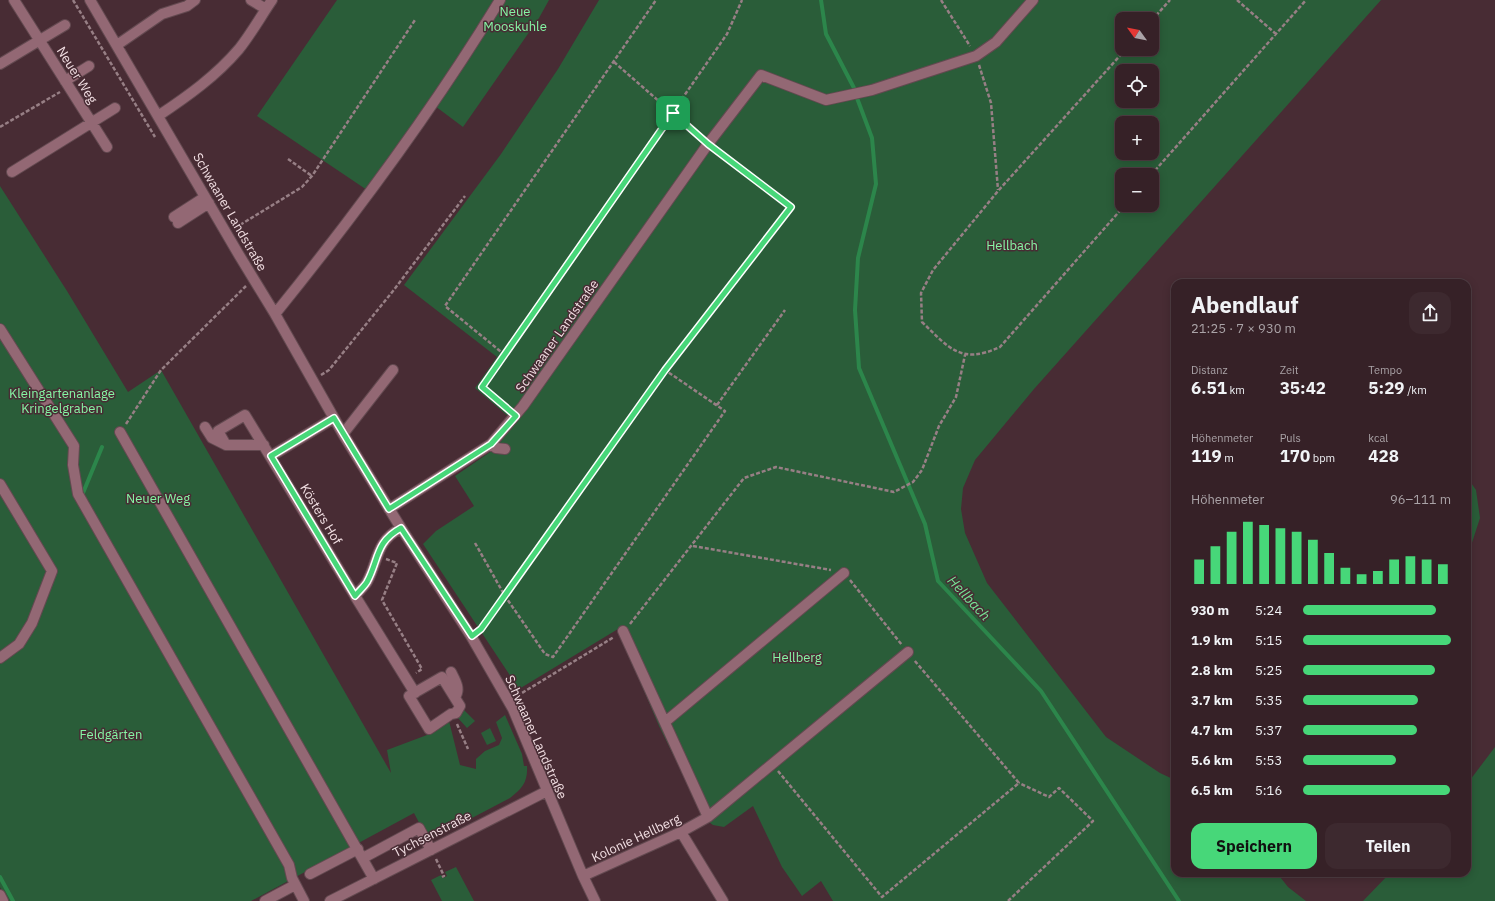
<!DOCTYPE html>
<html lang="de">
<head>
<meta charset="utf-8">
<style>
  :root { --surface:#362127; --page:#3d292f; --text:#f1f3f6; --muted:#aaa3a7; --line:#503e44; --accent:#47d779 }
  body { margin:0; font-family:"IBM Plex Sans",sans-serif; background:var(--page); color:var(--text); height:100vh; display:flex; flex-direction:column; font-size:15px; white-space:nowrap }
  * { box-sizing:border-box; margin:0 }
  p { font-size:13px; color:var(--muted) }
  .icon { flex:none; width:22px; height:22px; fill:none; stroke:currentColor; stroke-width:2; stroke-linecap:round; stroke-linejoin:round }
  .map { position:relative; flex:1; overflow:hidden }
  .side { position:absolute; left:1171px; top:279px; width:300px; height:598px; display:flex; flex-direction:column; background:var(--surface); border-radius:12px; box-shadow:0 2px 10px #0003,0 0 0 1px var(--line) }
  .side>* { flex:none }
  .needle { width:26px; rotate:303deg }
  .controls { position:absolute; left:1115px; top:12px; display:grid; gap:8px }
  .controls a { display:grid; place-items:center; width:44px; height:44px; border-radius:8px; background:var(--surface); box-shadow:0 2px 10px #0003,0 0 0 1px var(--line); font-size:20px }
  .pin { position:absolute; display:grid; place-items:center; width:34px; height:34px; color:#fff; margin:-17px; border-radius:8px; box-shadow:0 2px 6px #0006 }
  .round { display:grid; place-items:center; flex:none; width:42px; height:42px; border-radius:12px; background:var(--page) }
  .summary { display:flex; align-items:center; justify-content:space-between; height:68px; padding:0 20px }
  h1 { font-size:22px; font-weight:800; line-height:30px }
  .figures { display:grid; grid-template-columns:repeat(3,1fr); gap:6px; height:68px; padding:4px 20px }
  .figures div { display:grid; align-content:center }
  .figures b { font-size:17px; font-weight:800 }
  .figures small { font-size:11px; font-weight:400 }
  .figures p { font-size:11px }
  .chart { height:112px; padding:8px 20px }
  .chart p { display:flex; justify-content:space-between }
  .chart svg { width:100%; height:72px; margin-top:4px; stroke:var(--accent); stroke-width:6 }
  .cta { display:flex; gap:8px; margin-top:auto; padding:8px 20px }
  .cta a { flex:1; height:46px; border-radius:12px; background:var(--accent); color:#111; font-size:16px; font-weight:800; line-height:46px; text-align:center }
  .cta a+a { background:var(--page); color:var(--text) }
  ul { padding:0 20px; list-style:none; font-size:13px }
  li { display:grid; grid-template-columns:64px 48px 1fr; align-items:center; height:30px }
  li i { height:10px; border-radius:5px; background:var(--accent) }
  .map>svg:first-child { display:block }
  .green { fill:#2a5d39; fill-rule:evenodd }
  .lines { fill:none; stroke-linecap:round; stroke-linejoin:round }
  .stream { stroke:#2c864b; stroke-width:4 }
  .minor-casing { stroke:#634950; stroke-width:12 }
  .path { stroke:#977f85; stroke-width:2.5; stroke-dasharray:4 2; stroke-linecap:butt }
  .minor { stroke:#936874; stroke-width:10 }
  .route-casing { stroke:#fff; stroke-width:8 }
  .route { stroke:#47d779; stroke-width:5 }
  .labels { text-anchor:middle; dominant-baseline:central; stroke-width:3; stroke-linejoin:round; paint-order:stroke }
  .park-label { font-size:13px; fill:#85f6a4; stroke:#482c34 }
  .street-label { font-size:13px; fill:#f2dfe3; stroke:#482c34 }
  .water-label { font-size:14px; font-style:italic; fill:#74e695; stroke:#482c34 }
</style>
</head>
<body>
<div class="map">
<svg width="1495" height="901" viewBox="0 0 1495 901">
  <rect width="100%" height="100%" fill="#482c34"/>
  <path class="green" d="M337 0H496L431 103 367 190 257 116Z
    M505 0H549L539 18 463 127 435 106Z
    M599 0H1381L1034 389 975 460 963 488 961 509 965 533 987 583 1106 737 1160 773 1175 780V873H1277L1288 887 1306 901H833L821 881 802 896 782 867 753 806 724 827 713 825 705 819 659 726 618 629 519 689 423 544 436 531 474 506 455 476 496 448 552 372 509 417 475 388 497 357 404 285 501 154 558 69ZM1122 19H1152V49H1122ZM1122 71H1152V101H1122ZM1122 123H1152V153H1122ZM1122 175H1152V205H1122Z
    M0 186 67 291 128 392 161 370 391 773 387 750 427 735 449 721 460 765 476 769V759L485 751 499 745 502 738 496 722 505 715 522 754 524 766H527C528 782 522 789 510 798L432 839 431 834 438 829 426 836 414 813 251 901H7L0 887Z
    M1467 477 1476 490 1480 518 1467 558Z
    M464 710 475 721 467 728 457 717Z
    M490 728 496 741 487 745 481 733Z
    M1495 747V901H1363L1390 873H1467V784Z
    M456 867 474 901H442L431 880 441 875 443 878 447 876 445 872Z"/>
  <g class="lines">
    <path class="stream" d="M821 0 826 34 854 88
      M857 98 872 138 876 184 858 258 855 310 859 368 925 524 938 581 1041 691 1179 901
      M83 493 102 447
      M0 877 13 901"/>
    <defs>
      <path id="minor" d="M14 0 107 147
        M90 0 239 255 275 314 343 434 401 528 471 636 513 709 583 876 595 901
        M251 0 266 9
        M117 45 162 14 187 6 195 0
        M0 64 65 25
        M65 81 89 66
        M158 116C188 96 216 76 239 49 251 34 261 16 272 0
        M12 172 115 108
        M174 217 205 197
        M178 223 209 203
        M275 314C356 214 433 110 500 0
        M0 329 74 446 73 465 78 494 289 865 292 878 304 901
        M205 427 212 438 226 445
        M120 432 374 879
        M343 434 393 370
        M491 444 496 448 505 449
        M264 445H226L218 431 245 415 355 596
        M271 456 334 418
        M0 484 52 571 32 623 19 644 0 658
        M389 509 491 444 523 406 708 144 761 75 826 100 872 90 976 56 996 42 1033 0
        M401 528C375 542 379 560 367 582 364 587 359 591 355 596L415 693
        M623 631 708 817
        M451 672C455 680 461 689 455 697
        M442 677 460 706 456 713 451 714 429 729 409 696Z
        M665 722 844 573
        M681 832 723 901
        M363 858 419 828 431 850
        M310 874 358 849
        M583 876 681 832 708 817 908 652
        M0 895 3 901
        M265 901 295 885
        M330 901 547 791"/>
    </defs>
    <use href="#minor" class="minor-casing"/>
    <path class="path" d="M73 0 155 137
      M941 0 970 46
      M1237 0 1276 34
      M1152 20 1170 0
      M614 62 700 137
      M979 65 991 103 998 190
      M0 127 60 92
      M288 159 312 176
      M1151 175 1306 0
      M1125 205 1000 347C961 365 949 348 922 322L921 293 933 270 998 191 1126 49
      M235 228 302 187 312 176 415 20
      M505 355 445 306 656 0
      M321 375 329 370 393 291 465 196
      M717 405 785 310
      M508 409 482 387 727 34 742 0
      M126 424 161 370 246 286
      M475 543 505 596 545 654 553 657 725 411 665 370
      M693 546 831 570
      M386 559 397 563 382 600 422 669 416 673
      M850 580 902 645
      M630 624 744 478 776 467 894 492 913 482 922 470 939 426 956 397 965 355
      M480 630 665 370 791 207 716 150
      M517 696 614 637
      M457 724 468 749
      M778 771 882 897 1019 783 914 660
      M436 859 444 876 442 877
      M1008 901 1093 821 1059 788 1049 797 1019 783"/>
    <use href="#minor" class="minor"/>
  </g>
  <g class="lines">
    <defs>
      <path id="route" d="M673 113 708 144 791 207 665 370 481 629 472 636 401 528C375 542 379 560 367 582 364 587 359 591 355 596L271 456 334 418 389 509 491 444 516 416 482 387Z"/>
    </defs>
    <use href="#route" class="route-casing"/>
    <use href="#route" class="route"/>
  </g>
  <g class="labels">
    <g class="park-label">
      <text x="515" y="11">Neue<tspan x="515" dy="15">Mooskuhle</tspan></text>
      <text x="1012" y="245">Hellbach</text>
      <text x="62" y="393">Kleingartenanlage<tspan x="62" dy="15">Kringelgraben</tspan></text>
      <text x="158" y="498">Neuer Weg</text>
      <text x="797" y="657">Hellberg</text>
      <text x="111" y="734">Feldgärten</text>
    </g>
    <g class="street-label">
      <text transform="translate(77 75) rotate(58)">Neuer Weg</text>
      <text transform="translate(230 212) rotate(60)">Schwaaner Landstraße</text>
      <text transform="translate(557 336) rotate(-55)">Schwaaner Landstraße</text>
      <text transform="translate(321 514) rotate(59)">Kösters Hof</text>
      <text transform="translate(536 737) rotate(66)">Schwaaner Landstraße</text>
      <text transform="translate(432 834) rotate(-27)">Tychsenstraße</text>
      <text transform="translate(636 838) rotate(-25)">Kolonie Hellberg</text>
    </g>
    <g class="water-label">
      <text transform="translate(969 598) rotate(47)">Hellbach</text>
    </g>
  </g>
</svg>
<div class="controls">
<a><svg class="needle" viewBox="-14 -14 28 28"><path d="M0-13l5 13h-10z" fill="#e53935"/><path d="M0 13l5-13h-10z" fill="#aaa3a7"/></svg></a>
<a><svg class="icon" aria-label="locate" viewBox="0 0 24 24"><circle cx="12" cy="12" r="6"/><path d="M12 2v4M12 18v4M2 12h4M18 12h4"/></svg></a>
<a>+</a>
<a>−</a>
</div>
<div class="pin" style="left:673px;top:113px;background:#1e9e55"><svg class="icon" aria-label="arrive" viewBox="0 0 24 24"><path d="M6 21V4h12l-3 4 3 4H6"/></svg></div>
<section class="side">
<div class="summary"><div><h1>Abendlauf</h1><p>21:25 · 7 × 930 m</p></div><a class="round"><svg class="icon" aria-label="share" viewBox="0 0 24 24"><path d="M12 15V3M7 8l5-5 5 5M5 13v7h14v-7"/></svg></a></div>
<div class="figures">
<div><p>Distanz</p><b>6.51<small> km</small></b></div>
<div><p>Zeit</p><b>35:42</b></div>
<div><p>Tempo</p><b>5:29<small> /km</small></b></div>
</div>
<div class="figures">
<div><p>Höhenmeter</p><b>119<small> m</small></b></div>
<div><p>Puls</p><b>170<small> bpm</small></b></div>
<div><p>kcal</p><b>428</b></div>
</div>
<div class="chart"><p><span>Höhenmeter</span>96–111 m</p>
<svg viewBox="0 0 160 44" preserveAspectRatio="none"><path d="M5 44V29M15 44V21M25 44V12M35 44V6M45 44V8M55 44V10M65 44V12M75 44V17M85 44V25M95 44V34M105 44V38M115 44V36M125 44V29M135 44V27M145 44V29M155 44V32"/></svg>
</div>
<ul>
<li><b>930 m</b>5:24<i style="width:90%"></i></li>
<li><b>1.9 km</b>5:15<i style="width:100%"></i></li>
<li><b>2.8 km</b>5:25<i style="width:89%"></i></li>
<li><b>3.7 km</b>5:35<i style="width:78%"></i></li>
<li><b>4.7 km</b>5:37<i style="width:77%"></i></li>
<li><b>5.6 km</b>5:53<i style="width:63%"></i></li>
<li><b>6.5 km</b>5:16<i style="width:99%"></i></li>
</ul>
<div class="cta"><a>Speichern</a><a>Teilen</a></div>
</section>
</div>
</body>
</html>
